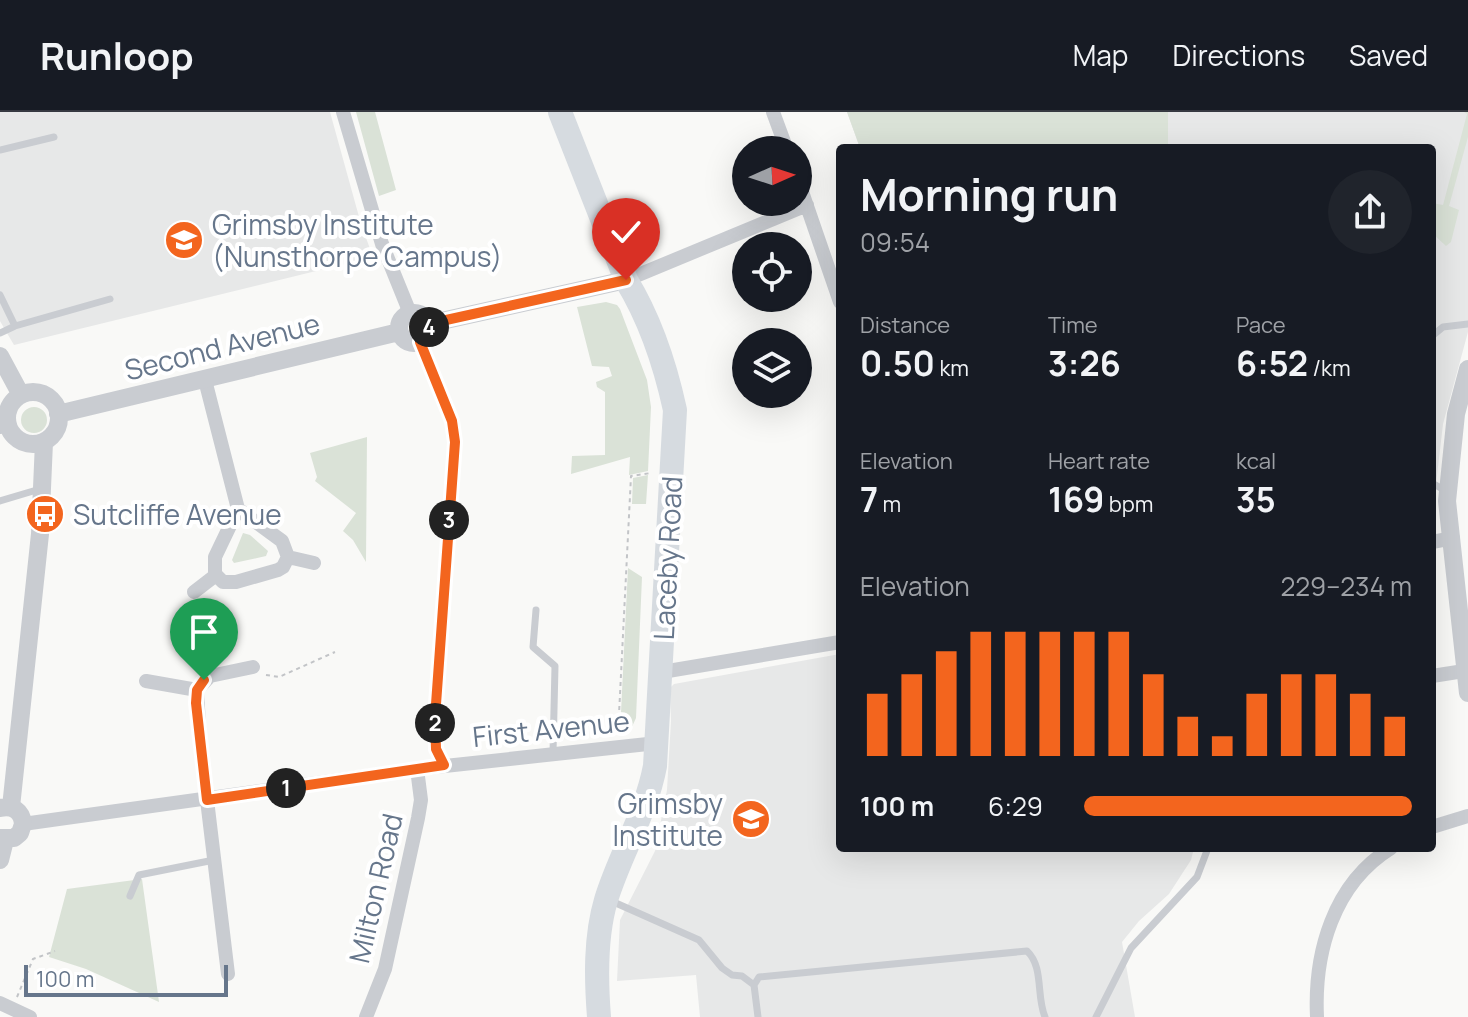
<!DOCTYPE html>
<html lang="en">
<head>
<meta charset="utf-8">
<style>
  :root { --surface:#171b24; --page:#20242c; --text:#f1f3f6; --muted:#9ea1a6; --line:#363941; --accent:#f3651e }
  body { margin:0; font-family:Manrope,sans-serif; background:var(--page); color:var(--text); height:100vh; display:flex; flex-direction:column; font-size:30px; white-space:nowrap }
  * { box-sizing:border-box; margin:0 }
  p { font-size:26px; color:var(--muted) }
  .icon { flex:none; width:44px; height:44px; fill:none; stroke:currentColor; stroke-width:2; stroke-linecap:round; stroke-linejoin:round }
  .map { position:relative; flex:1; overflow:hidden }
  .drawer { position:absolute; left:836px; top:32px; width:600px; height:708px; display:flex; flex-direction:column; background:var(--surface); border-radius:8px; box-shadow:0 8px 32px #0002 }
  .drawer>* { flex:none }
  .needle { width:52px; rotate:87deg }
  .controls { position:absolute; left:732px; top:24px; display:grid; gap:16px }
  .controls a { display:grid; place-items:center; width:80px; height:80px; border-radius:50%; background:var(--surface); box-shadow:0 8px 32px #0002; font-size:40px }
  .scale { position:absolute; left:24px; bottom:20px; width:204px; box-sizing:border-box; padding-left:8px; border:4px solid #66768b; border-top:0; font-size:22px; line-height:28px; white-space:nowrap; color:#66768b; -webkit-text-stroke:6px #fff; paint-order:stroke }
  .pin { position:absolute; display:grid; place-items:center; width:68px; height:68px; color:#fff; margin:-82px -34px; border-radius:50% 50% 50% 0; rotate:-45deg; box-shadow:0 0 8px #0007 }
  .pin .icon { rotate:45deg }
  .km { position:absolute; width:40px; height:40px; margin:-20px; border-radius:50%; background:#222; color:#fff; font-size:22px; line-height:40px; text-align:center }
  .round { display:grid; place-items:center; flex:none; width:84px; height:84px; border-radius:42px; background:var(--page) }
  .head { display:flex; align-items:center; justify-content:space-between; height:136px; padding:0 24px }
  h1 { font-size:44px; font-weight:700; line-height:60px }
  .stats { display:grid; grid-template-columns:repeat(3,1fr); gap:12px; height:136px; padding:8px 24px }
  .stats div { display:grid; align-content:center }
  .stats b { font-size:34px; font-weight:700 }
  .stats small { font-size:22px; font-weight:400 }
  .stats p { font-size:22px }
  .chart { height:224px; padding:16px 24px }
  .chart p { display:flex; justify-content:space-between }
  .chart svg { width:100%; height:144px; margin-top:8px; stroke:var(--accent); stroke-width:6 }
  ul { padding:0 24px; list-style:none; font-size:26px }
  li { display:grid; grid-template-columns:128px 96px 1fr; align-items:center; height:60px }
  li i { height:20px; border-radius:10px; background:var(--accent) }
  header { display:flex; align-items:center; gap:48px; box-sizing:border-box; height:112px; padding:0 40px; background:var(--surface); border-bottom:2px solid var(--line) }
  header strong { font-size:38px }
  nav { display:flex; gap:44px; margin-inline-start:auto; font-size:28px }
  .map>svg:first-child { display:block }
  .built { fill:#e7e8e8 }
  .green { fill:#dae2d7 }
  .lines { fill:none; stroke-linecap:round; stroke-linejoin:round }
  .path { stroke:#c2c4c7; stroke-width:2; stroke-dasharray:4 4; stroke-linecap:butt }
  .service { stroke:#c9ccd1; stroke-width:7 }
  .minor { stroke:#c9ccd1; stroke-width:14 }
  .tertiary { stroke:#c9ccd1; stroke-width:18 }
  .trunk { stroke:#d6dbe0; stroke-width:24 }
  .route-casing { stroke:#fff; stroke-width:16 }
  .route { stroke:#f3651e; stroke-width:10 }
  .labels { text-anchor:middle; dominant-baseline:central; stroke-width:8; stroke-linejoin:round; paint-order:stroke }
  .poi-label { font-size:28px; fill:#66768b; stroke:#fff; text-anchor:start }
  .street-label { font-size:28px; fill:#66768b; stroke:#fff }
</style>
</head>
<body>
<header>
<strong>Runloop</strong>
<nav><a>Map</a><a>Directions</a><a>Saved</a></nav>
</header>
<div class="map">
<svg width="1468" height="905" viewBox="0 0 1468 905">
  <rect width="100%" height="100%" fill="#f9f9f7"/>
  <path class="built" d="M0 0H330L361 112 373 145 14 233 0 209Z
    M847 0H1468V220L1443 312 1432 406V36H860Z
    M840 542V736H1194L1191 748 1169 782 1139 809 1122 830 1135 905H700L696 863 617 869 620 808 655 739 667 678 671 609 670 576 674 572Z"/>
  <path class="green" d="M356 0H375L396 78 379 84Z
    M847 0H1168V36H860Z
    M1464 0H1468V25L1449 94 1459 98 1451 130 1446 134 1432 121V91L1443 93 1467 2Z
    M606 190 617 193 620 197 647 268 651 295 648 359 629 363 630 345 571 362 572 344 605 343V280L597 275 596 270 612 264 609 255 592 254 577 195Z
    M21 308a13 13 0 1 1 26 0a13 13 0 1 1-26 0Z
    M367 325 366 450 353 428 343 419 356 401 315 369 317 365 310 341Z
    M648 363 646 392H632L633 366Z
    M243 421 250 423 268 439 266 444 234 451 232 448Z
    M628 456 642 465 636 606 631 617 620 621Z
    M142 767 159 890 86 857 49 845 67 777Z"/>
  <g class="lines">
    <path class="path" d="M266 563 279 565 335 540
      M618 622 631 364 651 361
      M17 885 33 847 55 839"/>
    <path class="service" d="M0 38 54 25
      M0 183 15 214
      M0 221 15 214 110 187
      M1432 224 1443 215 1468 212
      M1432 371 1446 379
      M0 389 40 377
      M536 498 533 535 555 554 553 641
      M130 784 139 763 214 748
      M609 788 699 828 722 856 732 863 742 864 754 873 759 865 1027 839C1044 855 1036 884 1045 905
      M754 873 758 905
      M1096 905 1131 836 1197 765 1208 736"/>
    <path class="minor" d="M343 0 382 132 410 201
      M773 0 787 38
      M798 68 840 190
      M626 168 807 93
      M420 230 452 309 455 330 435 606 436 637 444 653
      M205 268 238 397
      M0 315 8 313
      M238 397 282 429 288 445 283 455 278 458 236 470H223L215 462V445Z
      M1432 430 1453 426
      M288 445 314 451
      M194 480 216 463
      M662 560 840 530
      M1432 564 1464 559
      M146 569 197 578 210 564 253 555
      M197 578 200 630 228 862
      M23 712 417 657 657 631
      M1432 715 1468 704
      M0 891 30 905
      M366 905 385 857 418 706 421 688 417 657
      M1317 905C1314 841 1333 772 1391 736"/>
    <path class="tertiary" d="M399 216a15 15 0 1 1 30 0a15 15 0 1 1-30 0Z
      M428 212 626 168
      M0 244 21 283
      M1468 257 1456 302 1447 389 1468 581
      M7 306a26 26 0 1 1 52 0a26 26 0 1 1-52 0Z
      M58 302 399 220
      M11 695 40 422 44 330
      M0 726H14L20 721 23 712C22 699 13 693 0 696
      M0 748 5 728"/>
    <path class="trunk" d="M560 0 626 168C650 207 665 252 675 298L655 654C646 702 620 742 606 788 595 825 596 867 599 905"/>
  </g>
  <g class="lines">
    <defs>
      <path id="route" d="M204 568 197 578 196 591 207 688 444 653 436 637 435 606 455 330 452 309 420 230 428 222V212L626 168"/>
    </defs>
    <use href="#route" class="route-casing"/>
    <use href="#route" class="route"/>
  </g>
  <defs>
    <symbol id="university-disc" viewBox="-11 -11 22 22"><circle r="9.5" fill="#f3651e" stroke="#fff"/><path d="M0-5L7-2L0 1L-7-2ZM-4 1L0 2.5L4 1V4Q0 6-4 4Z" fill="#fff"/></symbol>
    <symbol id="bus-disc" viewBox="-11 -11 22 22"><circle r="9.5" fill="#f3651e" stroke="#fff"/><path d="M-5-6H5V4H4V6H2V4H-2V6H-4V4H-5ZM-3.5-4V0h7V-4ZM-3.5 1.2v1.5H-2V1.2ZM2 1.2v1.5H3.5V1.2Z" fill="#fff"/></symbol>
  </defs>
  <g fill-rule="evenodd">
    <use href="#university-disc" x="162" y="106" width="44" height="44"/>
    <use href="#bus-disc" x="23" y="380" width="44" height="44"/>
    <use href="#university-disc" x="729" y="685" width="44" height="44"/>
  </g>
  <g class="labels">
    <g class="poi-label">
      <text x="212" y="112">Grimsby Institute<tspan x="212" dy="32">(Nunsthorpe Campus)</tspan></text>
      <text x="73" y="402">Sutcliffe Avenue</text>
      <text x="723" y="691" text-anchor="end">Grimsby<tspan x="723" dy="32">Institute</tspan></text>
    </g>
    <g class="street-label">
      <text transform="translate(222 234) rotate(-14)">Second Avenue</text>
      <text transform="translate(667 446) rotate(-87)">Laceby Road</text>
      <text transform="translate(551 616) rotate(-6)">First Avenue</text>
      <text transform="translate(375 776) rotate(-77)">Milton Road</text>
    </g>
  </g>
</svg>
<div class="controls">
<a><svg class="needle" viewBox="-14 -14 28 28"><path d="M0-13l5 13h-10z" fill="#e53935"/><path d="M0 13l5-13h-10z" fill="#9ea1a6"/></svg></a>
<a><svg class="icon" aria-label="locate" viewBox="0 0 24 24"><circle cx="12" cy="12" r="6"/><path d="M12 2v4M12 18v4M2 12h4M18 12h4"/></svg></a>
<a><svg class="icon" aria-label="layers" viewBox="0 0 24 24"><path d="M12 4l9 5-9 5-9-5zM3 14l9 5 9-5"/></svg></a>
</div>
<div class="scale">100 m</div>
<div class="pin" style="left:204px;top:568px;background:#1e9e55"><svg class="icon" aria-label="arrive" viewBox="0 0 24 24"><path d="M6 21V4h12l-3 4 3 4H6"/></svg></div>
<div class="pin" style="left:626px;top:168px;background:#d93025"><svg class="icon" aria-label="check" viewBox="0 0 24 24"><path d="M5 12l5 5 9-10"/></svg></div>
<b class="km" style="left:286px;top:676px">1</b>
<b class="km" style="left:435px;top:611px">2</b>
<b class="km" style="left:449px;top:408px">3</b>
<b class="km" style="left:429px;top:215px">4</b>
<section class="drawer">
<div class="head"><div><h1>Morning run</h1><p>09:54</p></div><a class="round"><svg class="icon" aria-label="share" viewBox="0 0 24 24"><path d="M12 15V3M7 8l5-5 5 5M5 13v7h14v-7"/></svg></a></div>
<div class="stats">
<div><p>Distance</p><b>0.50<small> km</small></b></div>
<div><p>Time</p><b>3:26</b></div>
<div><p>Pace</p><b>6:52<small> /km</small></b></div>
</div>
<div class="stats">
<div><p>Elevation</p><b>7<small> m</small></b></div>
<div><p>Heart rate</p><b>169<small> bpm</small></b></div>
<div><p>kcal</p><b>35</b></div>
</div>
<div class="chart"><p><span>Elevation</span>229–234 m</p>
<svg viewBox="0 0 160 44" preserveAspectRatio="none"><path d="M5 44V25M15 44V19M25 44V12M35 44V6M45 44V6M55 44V6M65 44V6M75 44V6M85 44V19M95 44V32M105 44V38M115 44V25M125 44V19M135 44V19M145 44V25M155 44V32"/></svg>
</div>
<ul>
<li><b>100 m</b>6:29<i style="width:100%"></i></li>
</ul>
</section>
</div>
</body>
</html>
